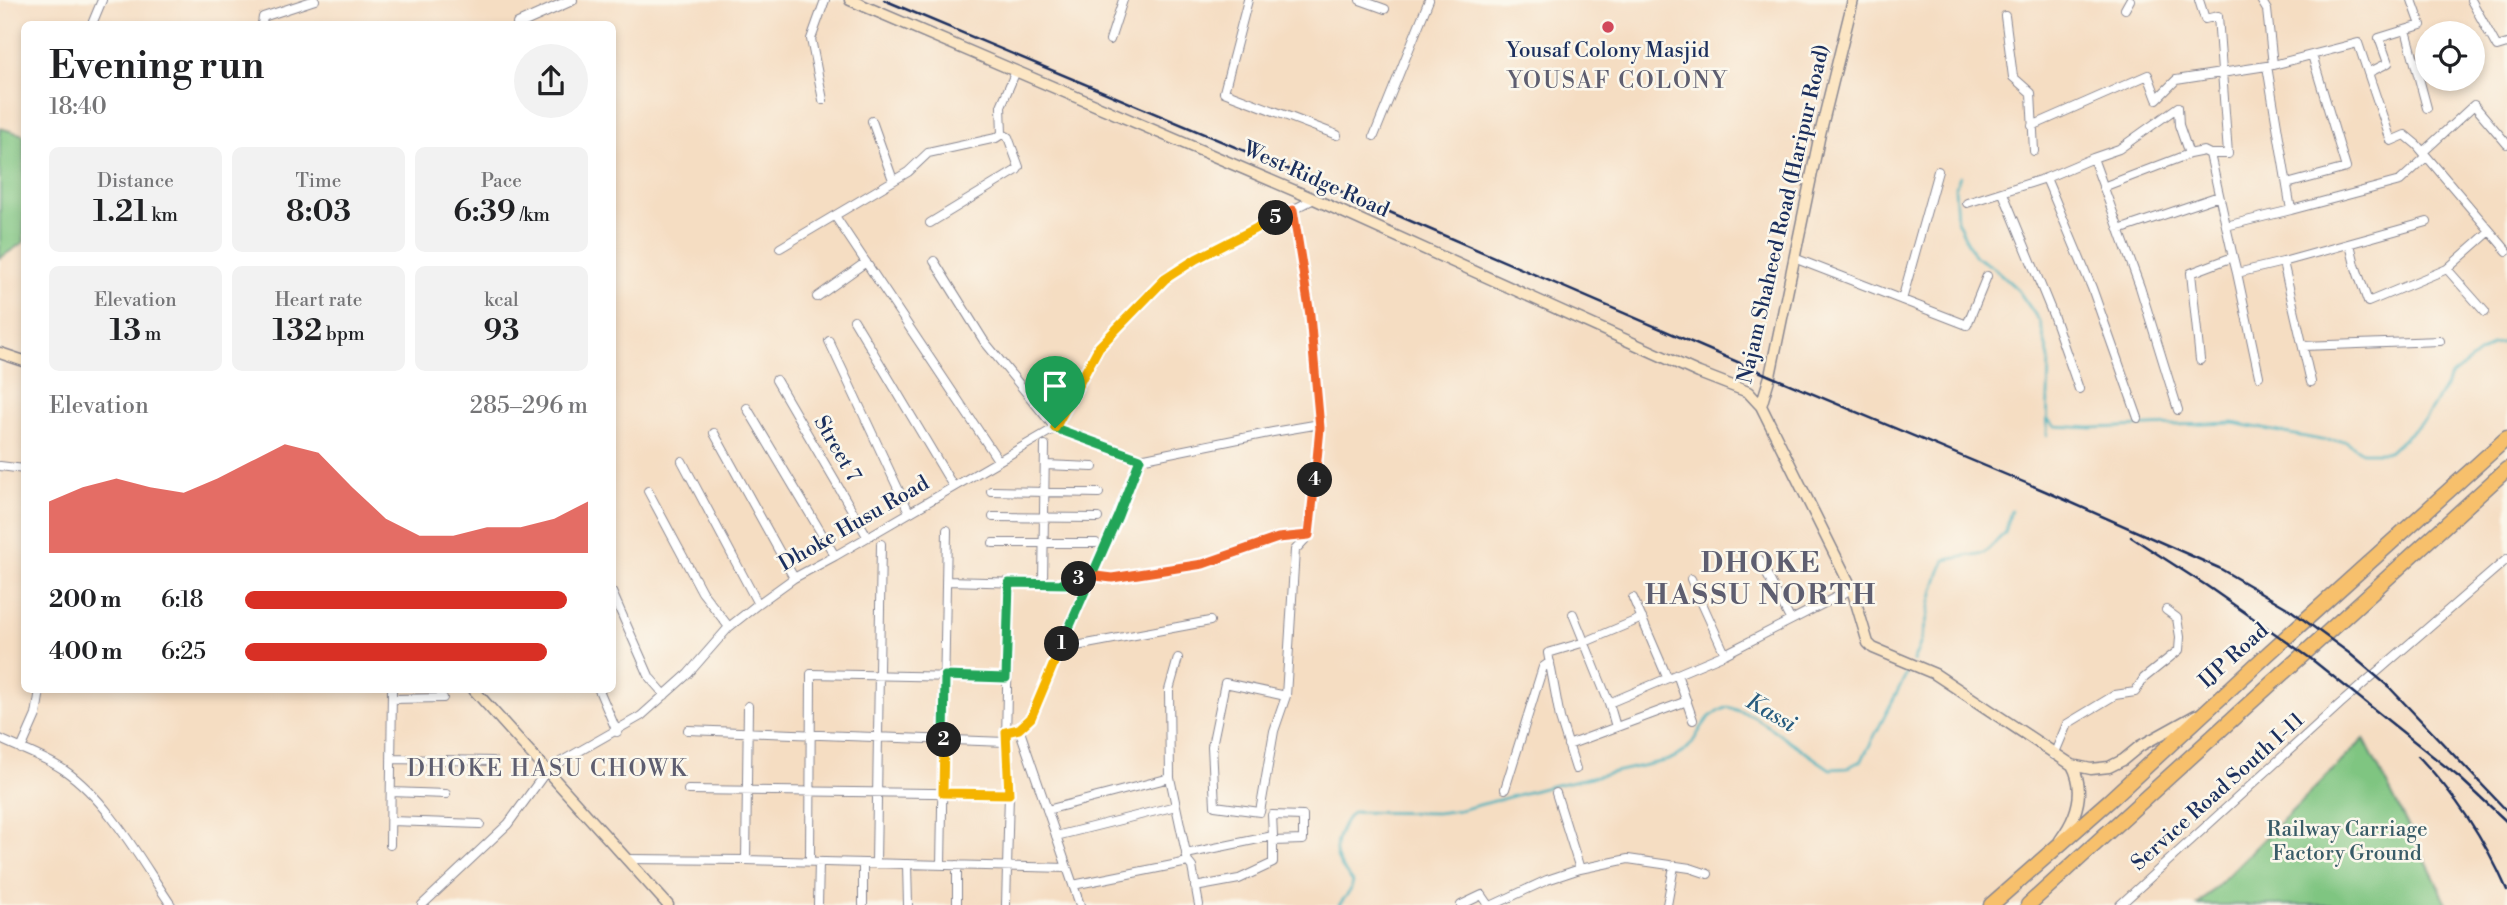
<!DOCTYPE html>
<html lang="en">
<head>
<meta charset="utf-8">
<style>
  :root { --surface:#fff; --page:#f2f2f2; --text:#202124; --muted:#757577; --accent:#d93025 }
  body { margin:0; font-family:"Libre Bodoni",serif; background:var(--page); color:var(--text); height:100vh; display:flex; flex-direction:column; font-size:26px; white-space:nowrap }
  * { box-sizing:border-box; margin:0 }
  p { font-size:23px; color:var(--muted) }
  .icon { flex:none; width:38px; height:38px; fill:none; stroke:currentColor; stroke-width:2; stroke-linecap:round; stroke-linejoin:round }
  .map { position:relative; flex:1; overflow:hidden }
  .side { position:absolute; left:21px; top:21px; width:595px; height:672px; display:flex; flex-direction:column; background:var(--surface); border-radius:10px; box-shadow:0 4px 10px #0003 }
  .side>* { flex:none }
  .buttons { position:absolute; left:2415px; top:21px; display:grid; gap:14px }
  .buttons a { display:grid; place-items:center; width:70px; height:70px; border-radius:50%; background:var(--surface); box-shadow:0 4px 10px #0003; font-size:35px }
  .pin { position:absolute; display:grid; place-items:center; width:60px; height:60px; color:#fff; margin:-72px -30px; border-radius:50% 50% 50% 0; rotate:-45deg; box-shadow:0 0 7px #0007 }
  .pin .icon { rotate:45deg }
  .km { position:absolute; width:35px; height:35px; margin:-18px; border-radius:50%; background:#222; color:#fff; font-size:19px; line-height:35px; text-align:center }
  .round { display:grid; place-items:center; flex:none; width:74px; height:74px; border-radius:37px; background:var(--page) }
  .summary { display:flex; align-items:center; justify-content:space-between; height:119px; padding:0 28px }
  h1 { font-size:38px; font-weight:600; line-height:52px }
  .metrics { display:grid; grid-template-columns:repeat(3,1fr); gap:10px; height:119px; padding:7px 28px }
  .metrics div { display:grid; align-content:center; border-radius:10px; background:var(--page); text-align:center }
  .metrics b { font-size:30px; font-weight:600 }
  .metrics small { font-size:19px; font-weight:400 }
  .metrics p { font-size:19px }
  .chart { height:196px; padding:14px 28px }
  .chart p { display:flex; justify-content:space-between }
  .chart svg { width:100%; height:126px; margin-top:7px; fill:var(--accent); opacity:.7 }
  ul { padding:0 28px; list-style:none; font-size:23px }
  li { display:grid; grid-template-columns:112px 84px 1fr; align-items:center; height:52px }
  li i { height:18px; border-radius:9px; background:var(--accent) }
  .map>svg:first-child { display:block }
  .green { fill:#7fc581; stroke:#4d7a70; stroke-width:2 }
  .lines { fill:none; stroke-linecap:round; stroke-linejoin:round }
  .stream { stroke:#40afbc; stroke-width:2.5 }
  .minor-casing { stroke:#888690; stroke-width:10 }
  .tertiary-casing { stroke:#888690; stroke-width:12 }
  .secondary-casing { stroke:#888690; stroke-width:13 }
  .trunk-casing { stroke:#888690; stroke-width:17 }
  .minor { stroke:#fff; stroke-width:8 }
  .tertiary { stroke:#fff; stroke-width:10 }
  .secondary { stroke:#fce6c4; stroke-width:10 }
  .trunk { stroke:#f7c06c; stroke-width:14 }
  .rail { stroke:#1b2f5e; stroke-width:2.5 }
  .split-1-casing { stroke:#fff; stroke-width:14 }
  .split-2-casing { stroke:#fff; stroke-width:14 }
  .split-3-casing { stroke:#fff; stroke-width:14 }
  .split-4-casing { stroke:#fff; stroke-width:14 }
  .split-5-casing { stroke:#fff; stroke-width:14 }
  .split-6-casing { stroke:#fff; stroke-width:14 }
  .split-1 { stroke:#22a559; stroke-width:9 }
  .split-2 { stroke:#f5b400; stroke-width:9 }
  .split-3 { stroke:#22a559; stroke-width:9 }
  .split-4 { stroke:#f0652b; stroke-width:9 }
  .split-5 { stroke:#f0652b; stroke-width:9 }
  .split-6 { stroke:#f5b400; stroke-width:9 }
  .poi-dot { fill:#d1495b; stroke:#fbf7ec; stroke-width:2.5 }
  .labels { text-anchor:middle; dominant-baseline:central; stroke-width:5; stroke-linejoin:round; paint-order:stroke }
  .poi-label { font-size:21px; fill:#1b2f5e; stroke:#fbf7ec }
  .street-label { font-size:21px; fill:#1b2f5e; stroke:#fbf7ec }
  .park-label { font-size:21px; fill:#395c68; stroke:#fbf7ec }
  .neighbourhood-label { font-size:23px; letter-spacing:2px; fill:#5e5e70; stroke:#fbf7ec }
  .water-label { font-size:23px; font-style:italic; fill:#285c7f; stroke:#fbf7ec }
  .district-label { font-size:28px; font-weight:bold; letter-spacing:2px; fill:#5e5e70; stroke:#fbf7ec }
</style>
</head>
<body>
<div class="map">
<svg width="2507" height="905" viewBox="0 0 2507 905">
  <rect width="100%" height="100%" fill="#fbf7ec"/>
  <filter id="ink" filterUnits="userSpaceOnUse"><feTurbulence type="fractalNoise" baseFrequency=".0143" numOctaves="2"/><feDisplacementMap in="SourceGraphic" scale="14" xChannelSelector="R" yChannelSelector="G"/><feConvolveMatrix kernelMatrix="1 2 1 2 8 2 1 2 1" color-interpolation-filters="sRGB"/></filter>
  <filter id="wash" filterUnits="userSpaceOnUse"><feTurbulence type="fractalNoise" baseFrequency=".00686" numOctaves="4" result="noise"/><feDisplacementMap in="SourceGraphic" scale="28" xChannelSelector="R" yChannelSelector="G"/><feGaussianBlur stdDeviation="1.57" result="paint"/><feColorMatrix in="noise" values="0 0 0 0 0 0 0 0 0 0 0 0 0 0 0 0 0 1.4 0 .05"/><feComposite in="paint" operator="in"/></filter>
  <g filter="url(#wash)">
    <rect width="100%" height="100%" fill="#f5ddc2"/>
    <path class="green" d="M0 128 24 135V242L0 258Z
      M2364 739 2448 905H2198Z"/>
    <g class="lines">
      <path class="stream" d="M1960 176 1955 188 1957 220 1974 256 1993 267 2018 290 2040 322 2049 358 2047 435
        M2047 419 2055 426 2091 428 2233 423 2321 440 2346 441 2362 452H2389L2425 419 2452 375 2492 344 2507 342
        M1913 661C1929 629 1929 591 1945 560L1984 553 2005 533 2011 510
        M1339 905 1350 891 1353 882C1347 874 1337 863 1336 853 1335 839 1343 821 1353 812L1437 813 1460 810 1551 786 1669 760C1698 746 1691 739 1708 719 1713 713 1722 710 1728 707L1753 716 1830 769 1847 768 1862 760 1910 667"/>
    </g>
  </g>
  <g filter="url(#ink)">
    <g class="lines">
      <defs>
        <path id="minor" d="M1248 0 1224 92 1337 135
          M1360 0 1385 9
          M2199 0 2205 19 2218 16 2228 154H2210L2233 257
          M2261 0 2267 10 2273 65
          M2471 0 2497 47 2507 44
          M2125 9 2130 0
          M2005 16 2013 77 2031 93 2034 151
          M92 24 102 0
          M262 24 263 17 315 0
          M2406 30 2427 108
          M1110 40 1123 0
          M2368 73 2388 63 2379 38 2421 25 2412 0
          M823 100 811 39 825 0
          M872 121 893 180
          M2032 126 2148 75 2157 99 2176 80 2273 65 2358 43 2391 141 2405 135 2417 145 2507 251
          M1374 136 1429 0
          M2423 152 2474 105 2507 144
          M2046 178 2092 288 2138 418
          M2287 184 2346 168 2312 55
          M2103 187 2189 154 2204 151 2210 154
          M2003 193 2053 315 2079 389
          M1967 203 2046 178 2093 158
          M2291 210 2400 181 2426 157
          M835 216 998 460
          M930 223 1017 170 1019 167 1008 137 1002 134 1001 106 1016 71
          M2226 226 2291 210 2267 66
          M2119 230 2219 196
          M2350 244 2355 265 2368 302 2447 269 2490 231
          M780 248 908 172 928 153 996 138 1002 134
          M1794 258 1967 325 1987 276
          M934 261 984 341 1055 428 1140 459 1093 574 1069 584 946 581
          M2283 262 2311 382
          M2447 269 2485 312
          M817 297 866 262
          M1902 300 1938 171
          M854 320 953 486
          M829 341 909 512
          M2303 346 2440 341
          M2200 360 2191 273 2233 257 2237 273
          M2259 376 2237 273 2283 262 2427 222
          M776 380 867 536
          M747 408 835 556
          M2178 410 2140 287 2093 158 2119 149 2178 107 2179 125 2189 154
          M714 433 794 578
          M1140 459 1273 432 1320 424
          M682 461 758 604
          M1045 465 1093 467
          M0 466 24 469
          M648 491 702 592 729 627
          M991 491 1099 493
          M993 517 1098 518
          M993 543H1096
          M1759 559 1790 619
          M1691 579 1725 654
          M1043 583 1045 445
          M612 592 650 678 665 695
          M1633 598 1667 677
          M1573 614 1609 703 1725 654 1852 589
          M1060 649 1093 574 1112 578 1203 564 1278 538 1309 535
          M1677 674 1693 720
          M599 690 617 732
          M1286 696 1225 683 1212 746 1215 806 1260 812 1274 731 1286 696 1295 550 1309 535 1320 428 1310 315 1293 210
          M392 699 443 698
          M1609 703 1616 727
          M1019 729 1031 718 1060 649 1210 621
          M688 730 1006 742
          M1006 732 1019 729 1022 737 1080 905
          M0 739C21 749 45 757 64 770 108 800 141 861 171 905
          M1568 745 1687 701
          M21 749 36 715 40 690
          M2054 755 2067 724 2115 695 2135 692 2144 678 2179 650 2180 637 2177 618 2166 610
          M391 759 493 761
          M1576 769 1560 718 1548 653 1585 642 1642 618
          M1170 778 1169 690 1178 658
          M1505 789 1543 667 1550 662
          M688 790 1009 794
          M391 792 446 794
          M1556 793 1580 869
          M1047 810 1170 778 1176 806
          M391 821 480 824
          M1056 836 1176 806 1188 862
          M1273 836 1272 815 1303 816V840L1273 841
          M390 845 392 690
          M1186 854 1273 836V863L1239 879 1195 887
          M626 859 746 860 1067 868
          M746 860 748 706
          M810 861 811 674 1006 678
          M863 863V905
          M876 863 881 544
          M907 864 908 905
          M941 865 947 530
          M957 865V905
          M1073 885 1188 862 1192 867 1199 905
          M422 905 508 824 548 769 641 716 688 674 729 627 758 604 794 578 835 556 1055 428 1099 347 1165 279 1196 259 1314 199
          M818 905 819 862
          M1006 905 1009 794 1006 742 1009 583
          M1461 905 1482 895 1489 905
          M1493 905 1547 880 1580 869 1628 859 1690 868 1708 874
          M1667 905 1674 866
          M2120 905 2340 704 2507 559"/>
        <path id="tertiary" d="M518 24 572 0"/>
        <path id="secondary" d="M850 0 1314 199 1699 373 1748 392 1761 406 1852 589 1868 643 1873 648 1935 674 2072 765 2091 769 2109 767 2123 760 2140 746 2196 715
          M0 353 24 361
          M1761 406 1770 376 1820 134 1853 0
          M474 690 668 905
          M2060 840C2077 817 2086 791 2072 765"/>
        <path id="trunk" d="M1991 905 2109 801 2271 651 2507 438
          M2028 905 2507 469"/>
      </defs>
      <use href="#minor" class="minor-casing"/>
      <use href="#tertiary" class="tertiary-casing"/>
      <use href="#secondary" class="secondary-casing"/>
      <use href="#trunk" class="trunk-casing"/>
      <use href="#minor" class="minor"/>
      <use href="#tertiary" class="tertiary"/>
      <use href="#secondary" class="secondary"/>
      <use href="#trunk" class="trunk"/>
      <path class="rail" d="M884 0 1378 207 1770 376 2045 491 2219 568 2289 609 2349 653 2389 687 2507 811
        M2131 537 2207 586 2310 658 2460 778 2507 822
        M2418 756C2456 795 2485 840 2507 890"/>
    </g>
  </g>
  <g class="lines" filter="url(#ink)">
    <defs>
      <path id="split-1" d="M1055 428 1140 459 1118 516 1062 644"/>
      <path id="split-2" d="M944 740 943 793 1009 794 1006 732 1019 729 1031 718 1062 644"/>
      <path id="split-3" d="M944 740 945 676 1006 678 1009 583 1069 584 1079 579"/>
      <path id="split-4" d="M1079 579 1088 575 1112 578 1203 564 1278 538 1309 535 1315 480"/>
      <path id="split-5" d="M1276 218 1293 210 1310 315 1320 428 1315 480"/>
      <path id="split-6" d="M1055 428 1099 347 1165 279 1196 259 1276 218"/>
    </defs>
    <use href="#split-1" class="split-1-casing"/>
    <use href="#split-2" class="split-2-casing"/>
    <use href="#split-3" class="split-3-casing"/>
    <use href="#split-4" class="split-4-casing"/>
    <use href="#split-5" class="split-5-casing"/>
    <use href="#split-6" class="split-6-casing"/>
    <use href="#split-1" class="split-1"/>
    <use href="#split-2" class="split-2"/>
    <use href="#split-3" class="split-3"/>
    <use href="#split-4" class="split-4"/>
    <use href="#split-5" class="split-5"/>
    <use href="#split-6" class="split-6"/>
  </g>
  <circle class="poi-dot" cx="1608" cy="27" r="7"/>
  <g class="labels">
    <g class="poi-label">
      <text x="1608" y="51">Yousaf Colony Masjid</text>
    </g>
    <g class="street-label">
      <text transform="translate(1316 180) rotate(24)">West Ridge Road</text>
      <text transform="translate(1784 214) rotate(-77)">Najam Shaheed Road (Haripur Road)</text>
      <text transform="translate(837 449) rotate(60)">Street 7</text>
      <text transform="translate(854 524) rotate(-30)">Dhoke Husu Road</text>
      <text transform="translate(2234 656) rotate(-42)">IJP Road</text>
      <text transform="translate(2218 792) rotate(-42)">Service Road South I-11</text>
    </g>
    <g class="park-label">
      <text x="2347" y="830">Railway Carriage<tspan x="2347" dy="24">Factory Ground</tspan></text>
    </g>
    <g class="neighbourhood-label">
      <text x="1618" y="81">YOUSAF COLONY</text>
      <text x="548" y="769">DHOKE HASU CHOWK</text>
    </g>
    <g class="water-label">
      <text transform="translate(1771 713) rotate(30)">Kassi</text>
    </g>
    <g class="district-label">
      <text x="1761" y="563">DHOKE<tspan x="1761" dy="32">HASSU NORTH</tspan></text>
    </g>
  </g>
</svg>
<div class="buttons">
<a><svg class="icon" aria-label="locate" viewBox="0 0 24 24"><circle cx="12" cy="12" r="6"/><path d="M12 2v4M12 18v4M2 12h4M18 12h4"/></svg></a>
</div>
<div class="pin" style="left:1055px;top:428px;background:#1e9e55"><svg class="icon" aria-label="arrive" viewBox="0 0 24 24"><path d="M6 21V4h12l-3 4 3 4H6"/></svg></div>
<b class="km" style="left:1062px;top:644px">1</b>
<b class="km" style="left:944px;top:740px">2</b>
<b class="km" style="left:1079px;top:579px">3</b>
<b class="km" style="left:1315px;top:480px">4</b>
<b class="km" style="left:1276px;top:218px">5</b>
<section class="side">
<div class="summary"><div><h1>Evening run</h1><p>18:40</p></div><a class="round"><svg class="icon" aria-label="share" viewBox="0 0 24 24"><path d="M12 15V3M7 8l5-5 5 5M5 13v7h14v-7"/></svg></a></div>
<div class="metrics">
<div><p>Distance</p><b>1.21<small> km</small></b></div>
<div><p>Time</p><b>8:03</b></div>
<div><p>Pace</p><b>6:39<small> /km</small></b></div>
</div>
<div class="metrics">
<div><p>Elevation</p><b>13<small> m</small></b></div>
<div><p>Heart rate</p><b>132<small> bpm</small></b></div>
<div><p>kcal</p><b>93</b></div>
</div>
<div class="chart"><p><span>Elevation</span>285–296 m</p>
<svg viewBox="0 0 160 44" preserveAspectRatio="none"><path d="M0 44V26L10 21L20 18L30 21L40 23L50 18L60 12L70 6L80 9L90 21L100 32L110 38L120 38L130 35L140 35L150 32L160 26V44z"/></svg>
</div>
<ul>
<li><b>200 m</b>6:18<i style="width:94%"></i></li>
<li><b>400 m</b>6:25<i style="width:88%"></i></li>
</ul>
</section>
</div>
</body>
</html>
